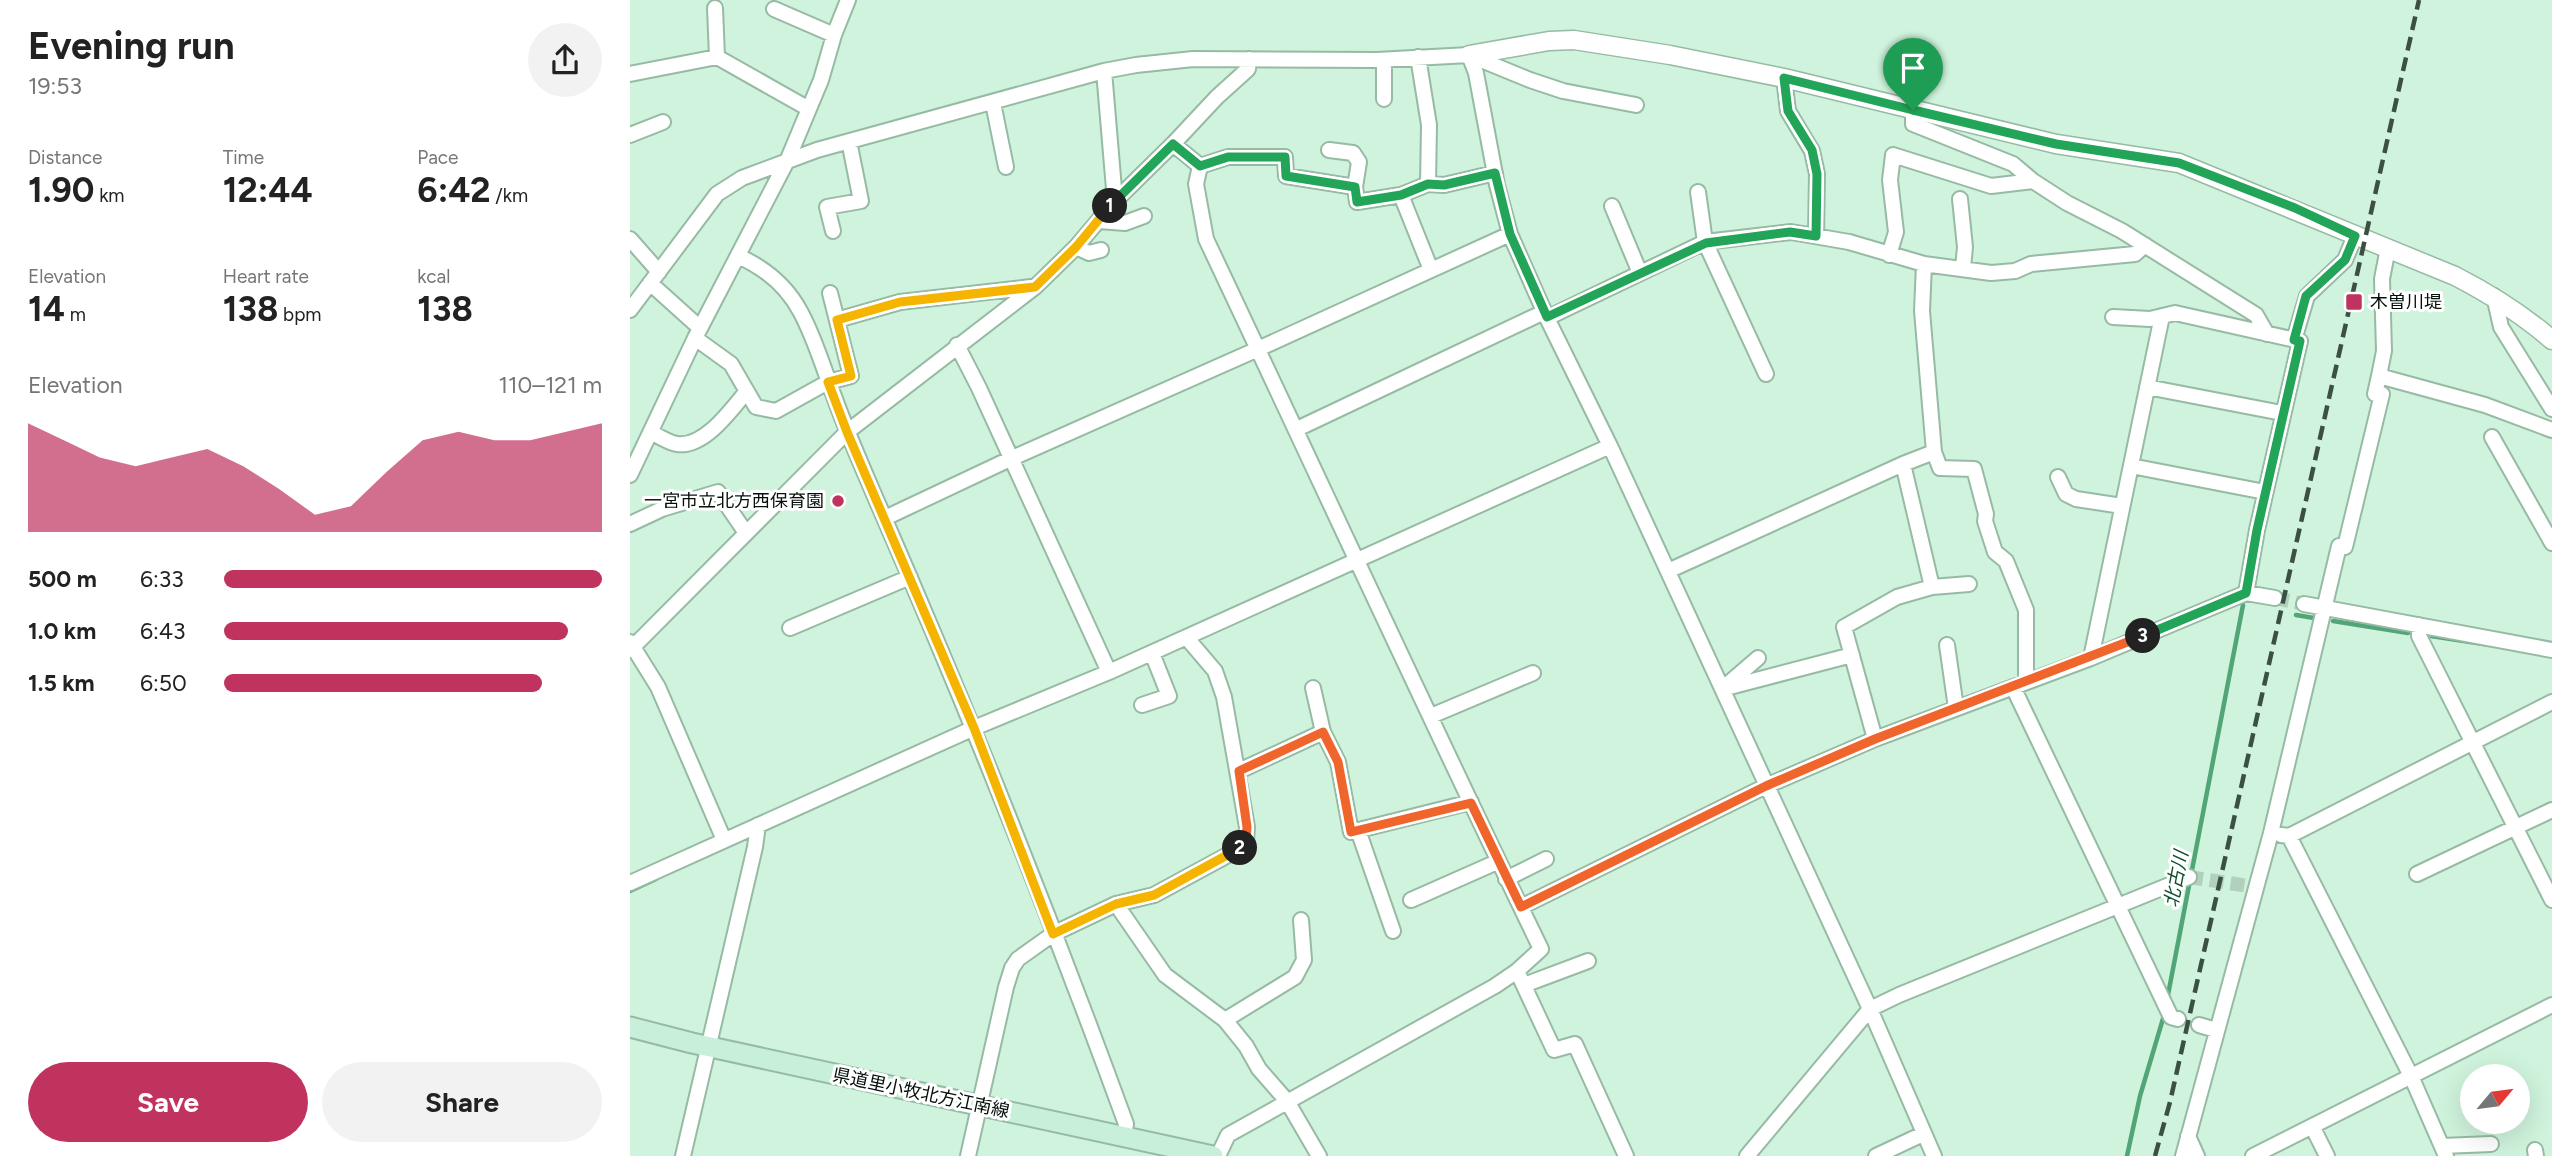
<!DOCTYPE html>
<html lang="en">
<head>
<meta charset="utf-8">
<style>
  :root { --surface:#fff; --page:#f2f2f2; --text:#222; --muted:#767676; --accent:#c1335f }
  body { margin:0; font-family:Figtree,"Noto Sans JP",sans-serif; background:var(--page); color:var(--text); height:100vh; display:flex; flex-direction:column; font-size:26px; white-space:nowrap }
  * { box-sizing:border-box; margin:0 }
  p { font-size:23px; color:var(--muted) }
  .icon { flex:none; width:38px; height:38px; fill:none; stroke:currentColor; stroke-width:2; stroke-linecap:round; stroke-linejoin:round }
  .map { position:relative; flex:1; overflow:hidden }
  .side { display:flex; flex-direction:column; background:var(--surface); width:630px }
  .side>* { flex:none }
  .needle { width:46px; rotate:61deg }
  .controls { position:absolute; left:1830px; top:1064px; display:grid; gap:14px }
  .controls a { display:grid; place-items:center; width:70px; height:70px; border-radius:50%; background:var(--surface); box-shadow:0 7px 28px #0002; font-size:35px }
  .pin { position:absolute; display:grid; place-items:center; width:60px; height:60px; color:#fff; margin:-72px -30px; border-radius:50% 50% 50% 0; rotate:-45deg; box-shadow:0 0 7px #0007 }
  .pin .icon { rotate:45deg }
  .km { position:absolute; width:35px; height:35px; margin:-18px; border-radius:50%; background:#222; color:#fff; font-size:19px; line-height:35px; text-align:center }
  .round { display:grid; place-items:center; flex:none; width:74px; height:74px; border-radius:37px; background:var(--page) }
  .headline { display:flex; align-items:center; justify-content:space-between; height:119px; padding:0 28px }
  h1 { font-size:38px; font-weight:700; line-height:52px }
  .metrics { display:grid; grid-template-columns:repeat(3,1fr); gap:10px; height:119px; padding:7px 28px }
  .metrics div { display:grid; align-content:center }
  .metrics b { font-size:35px; font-weight:700 }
  .metrics small { font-size:19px; font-weight:400 }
  .metrics p { font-size:19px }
  .chart { height:196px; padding:14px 28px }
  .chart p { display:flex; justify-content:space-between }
  .chart svg { width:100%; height:126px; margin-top:7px; fill:var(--accent); opacity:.7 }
  .primary-button { display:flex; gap:14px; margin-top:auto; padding:14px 28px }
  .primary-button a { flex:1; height:80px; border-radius:42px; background:var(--accent); color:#fff; font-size:28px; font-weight:700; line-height:80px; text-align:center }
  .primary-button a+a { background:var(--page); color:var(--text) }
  ul { padding:0 28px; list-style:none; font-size:23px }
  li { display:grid; grid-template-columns:112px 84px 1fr; align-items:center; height:52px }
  li i { height:18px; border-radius:9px; background:var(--accent) }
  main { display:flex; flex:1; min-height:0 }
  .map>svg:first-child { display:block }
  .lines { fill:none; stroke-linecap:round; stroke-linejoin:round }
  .stream { stroke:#52a576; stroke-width:4.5 }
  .minor-tunnel { stroke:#b1d1bc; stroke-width:14; stroke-dasharray:14 7; stroke-linecap:butt }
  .minor-casing { stroke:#97baa4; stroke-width:18 }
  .tertiary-casing { stroke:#97baa4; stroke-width:21 }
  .secondary-casing { stroke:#97baa4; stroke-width:23 }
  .minor { stroke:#fff; stroke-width:14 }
  .tertiary { stroke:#fff; stroke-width:18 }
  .secondary { stroke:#c7efda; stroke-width:19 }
  .rail { stroke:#3c4f43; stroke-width:4.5; stroke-dasharray:14 7; stroke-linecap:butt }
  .split-1-casing { stroke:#fff; stroke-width:14 }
  .split-2-casing { stroke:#fff; stroke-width:14 }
  .split-3-casing { stroke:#fff; stroke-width:14 }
  .split-4-casing { stroke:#fff; stroke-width:14 }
  .split-1 { stroke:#22a559; stroke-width:9 }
  .split-2 { stroke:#f5b400; stroke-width:9 }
  .split-3 { stroke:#f0652b; stroke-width:9 }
  .split-4 { stroke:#22a559; stroke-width:9 }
  .poi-dot { fill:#c1335f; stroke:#fff; stroke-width:2.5 }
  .labels { text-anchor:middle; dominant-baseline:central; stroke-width:6; stroke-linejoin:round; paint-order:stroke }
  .poi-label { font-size:18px; fill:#041009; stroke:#fff; text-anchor:start }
  .street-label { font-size:18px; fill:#041009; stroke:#fff }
  .water-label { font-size:19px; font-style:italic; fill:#105131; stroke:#fff }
</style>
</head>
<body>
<main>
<section class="side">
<div class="headline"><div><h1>Evening run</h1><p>19:53</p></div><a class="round"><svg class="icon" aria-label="share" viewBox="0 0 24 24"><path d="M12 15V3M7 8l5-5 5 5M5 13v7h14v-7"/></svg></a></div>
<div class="metrics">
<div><p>Distance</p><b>1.90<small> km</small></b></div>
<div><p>Time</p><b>12:44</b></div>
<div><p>Pace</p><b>6:42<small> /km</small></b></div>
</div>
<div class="metrics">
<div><p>Elevation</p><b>14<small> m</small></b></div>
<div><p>Heart rate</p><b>138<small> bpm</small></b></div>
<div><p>kcal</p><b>138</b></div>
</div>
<div class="chart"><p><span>Elevation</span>110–121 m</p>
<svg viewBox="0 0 160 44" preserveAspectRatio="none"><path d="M0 44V6L10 12L20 18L30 21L40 18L50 15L60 21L70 29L80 38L90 35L100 23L110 12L120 9L130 12L140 12L150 9L160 6V44z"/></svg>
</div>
<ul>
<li><b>500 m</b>6:33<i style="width:100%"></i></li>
<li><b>1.0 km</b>6:43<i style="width:91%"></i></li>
<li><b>1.5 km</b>6:50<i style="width:84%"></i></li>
</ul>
<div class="primary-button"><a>Save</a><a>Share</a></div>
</section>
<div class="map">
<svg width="1922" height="1156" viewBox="0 0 1922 1156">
  <rect width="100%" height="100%" fill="#cff3dc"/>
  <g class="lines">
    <path class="stream" d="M1666 615 1684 618
      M1703 621 1778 633
      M1801 636 1860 645
      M0 891 26 879
      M1537 1000 1613 605
      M1497 1156 1510 1096 1535 1012"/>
    <path class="minor-tunnel" d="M1645 598 1674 604
      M1559 877 1619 886"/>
    <defs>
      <path id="minor" d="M85 8 87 57
        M144 9 204 35
        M839 55 846 73 867 185 880 234 917 318 980 446 1240 1009 1304 1156
        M788 57 799 125 798 184
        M474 71 485 201
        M0 74 87 57 179 109
        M1154 78 1158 111 1182 151 1187 174 1186 236
        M754 99V60
        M363 103 376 167
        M1283 110V124L1383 164 1403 181 1437 203 1492 231 1626 315 1637 334
        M0 135 33 122
        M543 144 570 166 598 157H655L656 176 725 187
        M699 150 723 153 729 162 725 187 727 202 771 195 798 184 814 185 865 173
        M570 166 566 184 576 239C688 476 797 714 911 949L887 971 924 1050 945 1044 996 1156
        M1068 192 1075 242 1136 374
        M771 195 801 270
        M1330 199 1335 247 1333 268
        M982 206 1010 273
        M469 221 495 223 514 216
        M203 231 197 207 231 201 219 141
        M0 239 29 272
        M446 247 459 253 471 250
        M1259 255 1266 232 1260 180 1263 155 1361 186 1403 181
        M108 256C135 268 156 285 170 311 185 338 194 370 205 399 218 435 234 471 249 506 338 710 420 916 496 1124L494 1137
        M1294 264 1361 273 1385 271 1401 264 1505 254 1515 245
        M20 283 70 328
        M1864 296 1871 327 1922 409
        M0 310 87 194 112 178 187 150 474 71 506 65 563 59 747 60 839 55 900 80 933 91 1006 105
        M1483 317 1520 319 1545 313 1670 341 1627 530 1616 593
        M917 318 1075 242 1161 232 1219 242 1294 264 1292 311 1304 452 1273 464 1038 571
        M207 320 270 302 401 287
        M65 338 101 364 126 407 146 411 198 382 221 376 200 293
        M1664 340 1677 296 1715 260 1725 236
        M327 345 349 388 479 672
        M1749 376 1754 351 1752 279 1758 248
        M1517 387 1652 413
        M667 429 914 312
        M21 432C28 436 39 443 47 444 74 448 101 410 116 392
        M1862 437 1922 543
        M1304 452 1310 468 1344 469 1356 514 1355 521 1365 552 1376 561 1396 610V681
        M1501 466 1635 492
        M0 475 65 338 158 159 191 80 204 35 218 0
        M1428 477 1436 494 1446 499 1492 506
        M255 518 380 459 628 349 880 234
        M0 524 32 509 88 492 116 533
        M1302 587 1339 584
        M1674 604 1922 650
        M1789 625V636L1922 900
        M160 628 280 577
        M0 642 28 687 94 840
        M1317 645 1326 708
        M0 650 217 432 405 287 446 247 485 201 543 144 587 97 618 69 619 59
        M1128 658 1092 689 1222 655
        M1461 658 1532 316
        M1383 687 1541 1017 1548 1019
        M683 688 693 732 708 762 721 832 841 802
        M512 705 539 696 522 653
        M801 716 903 673
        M1245 739 1214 627 1267 597 1302 587 1273 464
        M609 771 693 732
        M728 830 763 931
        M1651 835 1659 836 1922 702
        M1659 836 1781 1076 1816 1156
        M1787 874 1922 810
        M876 879 916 859
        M0 883 344 728 479 672 980 446
        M781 900 867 862
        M486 904 535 975 595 1020 616 1046 629 1069 657 1101 689 1156
        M891 907 1136 786 1245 739 1461 658 1616 593 1645 598
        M894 985 958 961
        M595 1020 665 977 674 960 671 920
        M1569 1025 1586 1030
        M1682 1126 1697 1156
        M1558 1136 1567 1156
        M1812 1146 1861 1144
        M1905 1150 1906 1156
        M53 1156 125 847 128 825
        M338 1156 376 987 382 968 388 959 423 934 486 904 524 895 607 850 616 842 617 827 594 697 585 671 556 637
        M588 1156 598 1135 865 986 887 971
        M1117 1156 1240 1009 1269 995 1559 877
        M1246 1156 1293 1134
        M1553 1156 1641 833 1709 546 1715 547 1752 394H1745L1749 376 1855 405 1922 430
        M1623 1156 1922 1005"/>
      <path id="tertiary" d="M839 55 919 41 944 40 1040 55 1154 78 1426 144 1549 163 1825 276C1860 294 1892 314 1922 340"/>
      <path id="secondary" d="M0 1027 62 1043 583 1156"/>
    </defs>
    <use href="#minor" class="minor-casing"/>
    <use href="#tertiary" class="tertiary-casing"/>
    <use href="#secondary" class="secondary-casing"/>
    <use href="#minor" class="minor"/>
    <use href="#tertiary" class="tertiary"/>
    <use href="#secondary" class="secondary"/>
    <path class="rail" d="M1525 1156 1540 1102 1789 0"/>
  </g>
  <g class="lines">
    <defs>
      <path id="split-1" d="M480 206 543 144 570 166 598 157H655L656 176 725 187 727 202 771 195 798 184 814 185 865 173 880 234 917 317 1076 243 1160 232 1186 236 1187 174 1182 150 1158 111 1154 78 1283 110"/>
      <path id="split-2" d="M480 206 446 247 405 287 270 302 207 320 221 376 198 382 217 432 344 728 423 934 486 904 524 895 610 848"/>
      <path id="split-3" d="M610 848 616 842 617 827 609 771 693 732 708 762 721 832 841 803 891 907 1136 786 1245 739 1513 636"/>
      <path id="split-4" d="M1283 110 1426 144 1549 163 1665 208 1725 236 1715 260 1676 296 1664 340 1670 341 1627 530 1616 593 1513 636"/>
    </defs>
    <use href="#split-1" class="split-1-casing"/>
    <use href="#split-2" class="split-2-casing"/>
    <use href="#split-3" class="split-3-casing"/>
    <use href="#split-4" class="split-4-casing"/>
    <use href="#split-1" class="split-1"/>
    <use href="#split-2" class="split-2"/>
    <use href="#split-3" class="split-3"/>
    <use href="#split-4" class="split-4"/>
  </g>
  <g class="poi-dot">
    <rect x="1715" y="293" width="18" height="18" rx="3.5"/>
    <circle cx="208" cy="501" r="7"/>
  </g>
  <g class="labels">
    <g class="poi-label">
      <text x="1740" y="302">木曽川堤</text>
      <text x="194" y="501" text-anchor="end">一宮市立北方西保育園</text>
    </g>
    <g class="street-label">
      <text transform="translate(291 1093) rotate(12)">県道里小牧北方江南線</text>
    </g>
    <g class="water-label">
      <text transform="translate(1546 879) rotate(-79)">北古川</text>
    </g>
  </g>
</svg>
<div class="controls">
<a><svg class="needle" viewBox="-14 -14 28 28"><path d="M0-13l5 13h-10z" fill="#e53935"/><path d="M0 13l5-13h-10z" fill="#767676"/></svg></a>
</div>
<div class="pin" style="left:1283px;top:110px;background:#1e9e55"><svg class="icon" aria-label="arrive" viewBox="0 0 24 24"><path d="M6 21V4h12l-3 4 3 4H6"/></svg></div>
<b class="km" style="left:480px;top:206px">1</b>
<b class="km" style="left:610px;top:848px">2</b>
<b class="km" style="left:1513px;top:636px">3</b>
</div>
</main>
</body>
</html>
